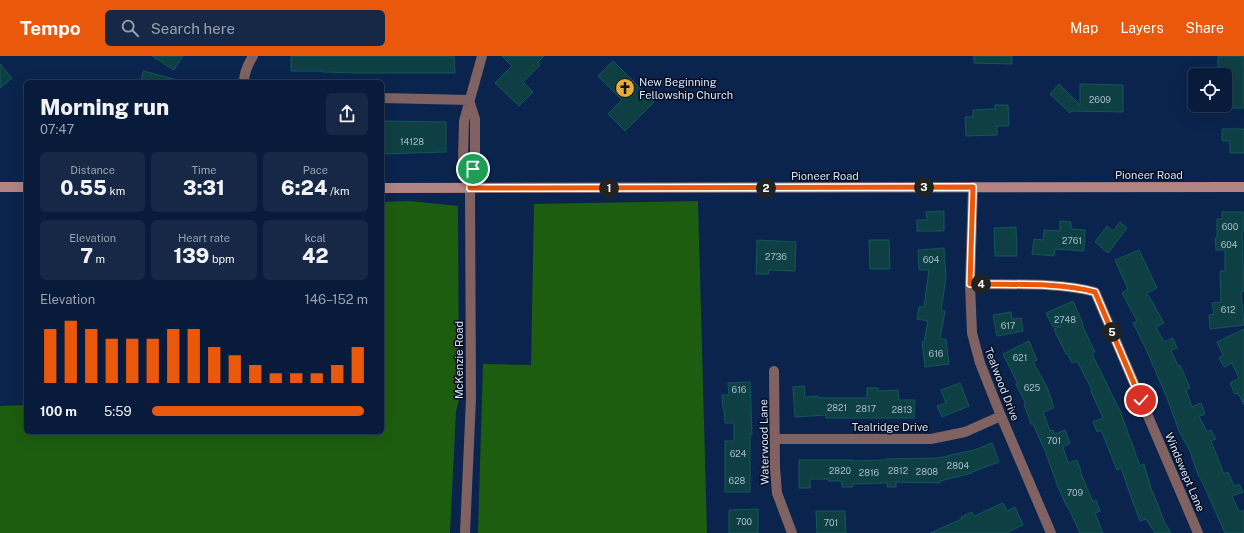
<!DOCTYPE html>
<html lang="en">
<head>
<meta charset="utf-8">
<style>
  :root { --surface:#081b3a; --page:#162845; --text:#f1f3f6; --muted:#98a1af; --line:#293954; --accent:#ea580c }
  body { margin:0; font-family:"Public Sans",sans-serif; background:var(--page); color:var(--text); height:100vh; display:flex; flex-direction:column; font-size:15px; white-space:nowrap }
  * { box-sizing:border-box; margin:0 }
  p { font-size:13px; color:var(--muted) }
  .icon { flex:none; width:22px; height:22px; fill:none; stroke:currentColor; stroke-width:2; stroke-linecap:round; stroke-linejoin:round }
  .map { position:relative; flex:1; overflow:hidden }
  .drawer { position:absolute; left:24px; top:24px; width:360px; height:354px; display:flex; flex-direction:column; background:var(--surface); border-radius:6px; box-shadow:0 4px 16px #0002,0 0 0 1px var(--line) }
  .drawer>* { flex:none }
  .controls { position:absolute; left:1188px; top:12px; display:grid; gap:8px }
  .controls a { display:grid; place-items:center; width:44px; height:44px; border-radius:6px; background:var(--surface); box-shadow:0 4px 16px #0002,0 0 0 1px var(--line); font-size:20px }
  .pin { position:absolute; display:grid; place-items:center; width:34px; height:34px; color:#fff; margin:-17px; border:2px solid #fff; border-radius:50%; box-shadow:0 1px 4px #0007 }
  .km { position:absolute; width:20px; height:20px; margin:-10px; border-radius:50%; background:#222; color:#fff; font-size:11px; line-height:20px; text-align:center }
  .round { display:grid; place-items:center; flex:none; width:42px; height:42px; border-radius:6px; background:var(--page) }
  .summary { display:flex; align-items:center; justify-content:space-between; height:68px; padding:0 16px }
  h1 { font-size:22px; font-weight:800; line-height:30px }
  .stats { display:grid; grid-template-columns:repeat(3,1fr); gap:6px; height:68px; padding:4px 16px }
  .stats div { display:grid; align-content:center; border-radius:6px; background:var(--page); text-align:center }
  .stats b { font-size:20px; font-weight:800 }
  .stats small { font-size:11px; font-weight:400 }
  .stats p { font-size:11px }
  .chart { height:112px; padding:8px 16px }
  .chart p { display:flex; justify-content:space-between }
  .chart svg { width:100%; height:72px; margin-top:4px; stroke:var(--accent); stroke-width:6 }
  ul { padding:0 16px; list-style:none; font-size:13px }
  li { display:grid; grid-template-columns:64px 48px 1fr; align-items:center; height:30px }
  li i { height:10px; border-radius:5px; background:var(--accent) }
  header { display:flex; align-items:center; gap:24px; box-sizing:border-box; height:56px; padding:0 20px; background:var(--accent); color:#fff }
  header strong { font-size:19px }
  nav { display:flex; gap:22px; margin-inline-start:auto; font-size:14px }
  .search { width:280px; height:36px; background:var(--page); display:flex; align-items:center; gap:10px; box-sizing:border-box; padding:0 14px; border-radius:6px; color:var(--muted); font-size:15px }
  .map>svg:first-child { display:block }
  .forest { fill:#1d5d0f }
  .building { fill:#0e3f42; stroke:#10585c }
  .lines { fill:none; stroke-linecap:round; stroke-linejoin:round }
  .minor { stroke:#7f6261; stroke-width:10 }
  .tertiary { stroke:#7f6261; stroke-width:10 }
  .secondary { stroke:#b28483; stroke-width:10 }
  .route-casing { stroke:#fff; stroke-width:8 }
  .route { stroke:#ea580c; stroke-width:5 }
  .labels { text-anchor:middle; dominant-baseline:central; stroke-width:3; stroke-linejoin:round; paint-order:stroke }
  .number-label { font-size:9px; fill:#a4bbcc }
  .poi-label { font-size:11px; fill:#d6e4fa; stroke:#050e21; text-anchor:start }
  .street-label { font-size:11px; fill:#d6e4fa; stroke:#050e21 }
</style>
</head>
<body>
<header>
<strong>Tempo</strong>
<div class="search"><svg class="icon" aria-label="search" viewBox="0 0 24 24"><circle cx="10" cy="10" r="6"/><path d="M15 15l6 6"/></svg>Search here</div>
<nav><a>Map</a><a>Layers</a><a>Share</a></nav>
</header>
<div class="map">
<svg width="1244" height="477" viewBox="0 0 1244 477">
  <rect width="100%" height="100%" fill="#0b244d"/>
  <path class="forest" d="M409 145 458 150 459 343 456 356 450 477H0V350L26 349V376H382V146Z
    M698 145 707 477H478L483 308 531 309 534 148Z"/>
  <path class="building" d="M152 0H183L174 14Z
    M291 0H454L455 17H358L323 16V15H291Z
    M502 0H544L538 6 540 9 523 26 533 36 519 50 495 27 512 10Z
    M974 0H1012V8L974 7Z
    M1218 0H1244V52H1225L1224 12H1218Z
    M613 5 654 46 625 75 608 58 622 44 598 20Z
    M0 8 12 22 0 32Z
    M143 15 174 23 173 26H141Z
    M1059 28 1080 49V28L1123 29V56L1072 55 1070 57 1050 38Z
    M995 49H1008L1009 70H997V79L966 80 965 61H973V54L995 53Z
    M382 65 446 66V96L382 98Z
    M1222 73H1244V97H1230V85H1222Z
    M944 155V175H917V164H927L926 156Z
    M1222 156H1243V176H1242L1244 235 1241 236 1244 269 1210 273 1209 259 1214 258 1212 247 1221 246 1220 215H1225V194H1216L1215 182H1217V163H1222Z
    M1060 165 1071 166V173L1085 174 1084 195 1055 193 1054 200 1032 198 1034 183 1043 184 1044 174 1060 175Z
    M1120 166 1127 172 1108 197 1095 186 1107 170 1113 175Z
    M1016 171 1017 200H995L994 172Z
    M757 184 796 186 795 215 769 214V218H756Z
    M869 184H889L890 213H870Z
    M944 192 946 222 941 254 945 255 940 283H946L949 308 925 311 922 286 924 285 928 265 917 263 919 251H924L929 214H919L918 194Z
    M1139 194 1157 232 1147 237 1164 267 1156 271 1164 286 1173 282 1177 292 1171 294 1178 310 1180 309 1190 332 1186 334 1192 351 1201 347 1205 358 1199 360 1207 376 1211 374 1216 383 1211 385 1224 418 1228 416 1234 430 1239 428 1243 436 1232 440 1239 456 1244 454V477H1225L1200 421H1199L1191 399H1192L1179 375 1167 342 1146 293 1133 267 1137 265 1122 237 1128 233 1115 204Z
    M1073 245 1083 268 1082 269 1095 296 1092 298 1120 355 1140 410 1144 408 1152 436H1153L1164 465 1171 477H1155L1146 463 1140 465 1130 438 1121 412 1117 414 1101 374 1097 376 1093 366 1103 362 1091 335 1092 334 1077 305 1072 307 1067 297 1066 298 1056 278 1054 273 1062 270 1053 271 1046 257Z
    M1011 256 1012 263 1021 262 1023 275 997 280 993 259Z
    M1244 273V349L1238 337 1235 338 1230 327 1239 322 1232 307 1224 311 1219 302 1223 299 1217 286Z
    M1029 285 1037 304 1033 306 1047 331 1054 352 1043 356 1050 375 1053 374 1055 378 1065 374 1070 387 1063 391 1068 407 1077 404 1081 415H1080L1093 446 1096 444 1100 455 1095 457 1103 477H1080L1068 451H1067L1058 431 1046 397 1033 368H1031L1024 348H1026L1016 329 1018 328 1003 298Z
    M750 326 752 378H750V436H725V385H734V367H725L724 352H723L722 339H729L728 327Z
    M960 327 969 350 942 361 937 350 946 347 941 334Z
    M804 330 805 341 818 340V342H867V332H878V335L898 334 899 344H915L914 362H826V359L795 361 793 331Z
    M992 387 999 406 972 416V417L940 425V427L896 426V431H887V427L853 428V431H842V425H828V423H810V432H799V404H853V405L886 404V403L938 402 974 394Z
    M1003 447 1007 455 1015 451 1023 469 1006 477H930L962 463 961 461 972 456 974 460Z
    M758 453V477H729V454Z
    M816 455H845L846 477H817Z"/>
  <g class="lines">
    <path class="minor" d="M244 26C244 16 248 8 253 0
      M382 42 469 44
      M469 44 475 63V103L470 128
      M973 131 970 228 972 277 980 307 1001 360 1051 477
      M470 132 463 103 464 65 482 0
      M970 228C1009 229 1058 226 1095 236L1198 477
      M774 315 775 412 777 437 792 477
      M776 383H931L965 376 1001 360"/>
    <path class="tertiary" d="M465 477 471 342 470 132"/>
    <path class="secondary" d="M0 131H26
      M382 132 1244 131"/>
  </g>
  <g class="lines">
    <defs>
      <path id="route" d="M473 113 470 132 973 131 970 228C1009 229 1058 226 1095 236L1141 344"/>
    </defs>
    <use href="#route" class="route-casing"/>
    <use href="#route" class="route"/>
  </g>
  <defs>
    <symbol id="church-disc" viewBox="-11 -11 22 22"><circle r="9.5" fill="#e7ac36" stroke="#050e21"/><path d="M-1.2-6h2.4v3.5h3.3v2.4h-3.3V6h-2.4V-.1h-3.3v-2.4h3.3Z" fill="#111"/></symbol>
  </defs>
  <g fill-rule="evenodd">
    <use href="#church-disc" x="614" y="21" width="22" height="22"/>
  </g>
  <g class="labels">
    <g class="number-label">
      <text x="1100" y="43">2609</text>
      <text x="412" y="85">14128</text>
      <text x="1230" y="170">600</text>
      <text x="1072" y="184">2761</text>
      <text x="1229" y="188">604</text>
      <text x="776" y="200">2736</text>
      <text x="931" y="203">604</text>
      <text x="1228" y="253">612</text>
      <text x="1065" y="263">2748</text>
      <text x="1008" y="269">617</text>
      <text x="936" y="297">616</text>
      <text x="1020" y="301">621</text>
      <text x="1032" y="331">625</text>
      <text x="739" y="333">616</text>
      <text x="837" y="351">2821</text>
      <text x="866" y="352">2817</text>
      <text x="902" y="353">2813</text>
      <text x="1054" y="384">701</text>
      <text x="738" y="397">624</text>
      <text x="958" y="409">2804</text>
      <text x="840" y="414">2820</text>
      <text x="898" y="414">2812</text>
      <text x="927" y="415">2808</text>
      <text x="869" y="416">2816</text>
      <text x="737" y="424">628</text>
      <text x="1075" y="436">709</text>
      <text x="744" y="465">700</text>
      <text x="831" y="466">701</text>
    </g>
    <g class="poi-label">
      <text x="639" y="26">New Beginning<tspan x="639" dy="13">Fellowship Church</tspan></text>
    </g>
    <g class="street-label">
      <text x="1149" y="119">Pioneer Road</text>
      <text x="825" y="120">Pioneer Road</text>
      <text transform="translate(459 304) rotate(-90)">McKenzie Road</text>
      <text transform="translate(1002 328) rotate(69)">Tealwood Drive</text>
      <text x="890" y="371">Tealridge Drive</text>
      <text transform="translate(764 386) rotate(-91)">Waterwood Lane</text>
      <text transform="translate(1185 416) rotate(67)">Windswept Lane</text>
    </g>
  </g>
</svg>
<div class="controls">
<a><svg class="icon" aria-label="locate" viewBox="0 0 24 24"><circle cx="12" cy="12" r="6"/><path d="M12 2v4M12 18v4M2 12h4M18 12h4"/></svg></a>
</div>
<div class="pin" style="left:473px;top:113px;background:#1e9e55"><svg class="icon" aria-label="arrive" viewBox="0 0 24 24"><path d="M6 21V4h12l-3 4 3 4H6"/></svg></div>
<div class="pin" style="left:1141px;top:344px;background:#d93025"><svg class="icon" aria-label="check" viewBox="0 0 24 24"><path d="M5 12l5 5 9-10"/></svg></div>
<b class="km" style="left:609px;top:132px">1</b>
<b class="km" style="left:766px;top:132px">2</b>
<b class="km" style="left:924px;top:131px">3</b>
<b class="km" style="left:981px;top:228px">4</b>
<b class="km" style="left:1112px;top:276px">5</b>
<section class="drawer">
<div class="summary"><div><h1>Morning run</h1><p>07:47</p></div><a class="round"><svg class="icon" aria-label="share" viewBox="0 0 24 24"><path d="M12 15V3M7 8l5-5 5 5M5 13v7h14v-7"/></svg></a></div>
<div class="stats">
<div><p>Distance</p><b>0.55<small> km</small></b></div>
<div><p>Time</p><b>3:31</b></div>
<div><p>Pace</p><b>6:24<small> /km</small></b></div>
</div>
<div class="stats">
<div><p>Elevation</p><b>7<small> m</small></b></div>
<div><p>Heart rate</p><b>139<small> bpm</small></b></div>
<div><p>kcal</p><b>42</b></div>
</div>
<div class="chart"><p><span>Elevation</span>146–152 m</p>
<svg viewBox="0 0 160 44" preserveAspectRatio="none"><path d="M5 44V11M15 44V6M25 44V11M35 44V17M45 44V17M55 44V17M65 44V11M75 44V11M85 44V22M95 44V27M105 44V33M115 44V38M125 44V38M135 44V38M145 44V33M155 44V22"/></svg>
</div>
<ul>
<li><b>100 m</b>5:59<i style="width:98%"></i></li>
</ul>
</section>
</div>
</body>
</html>
